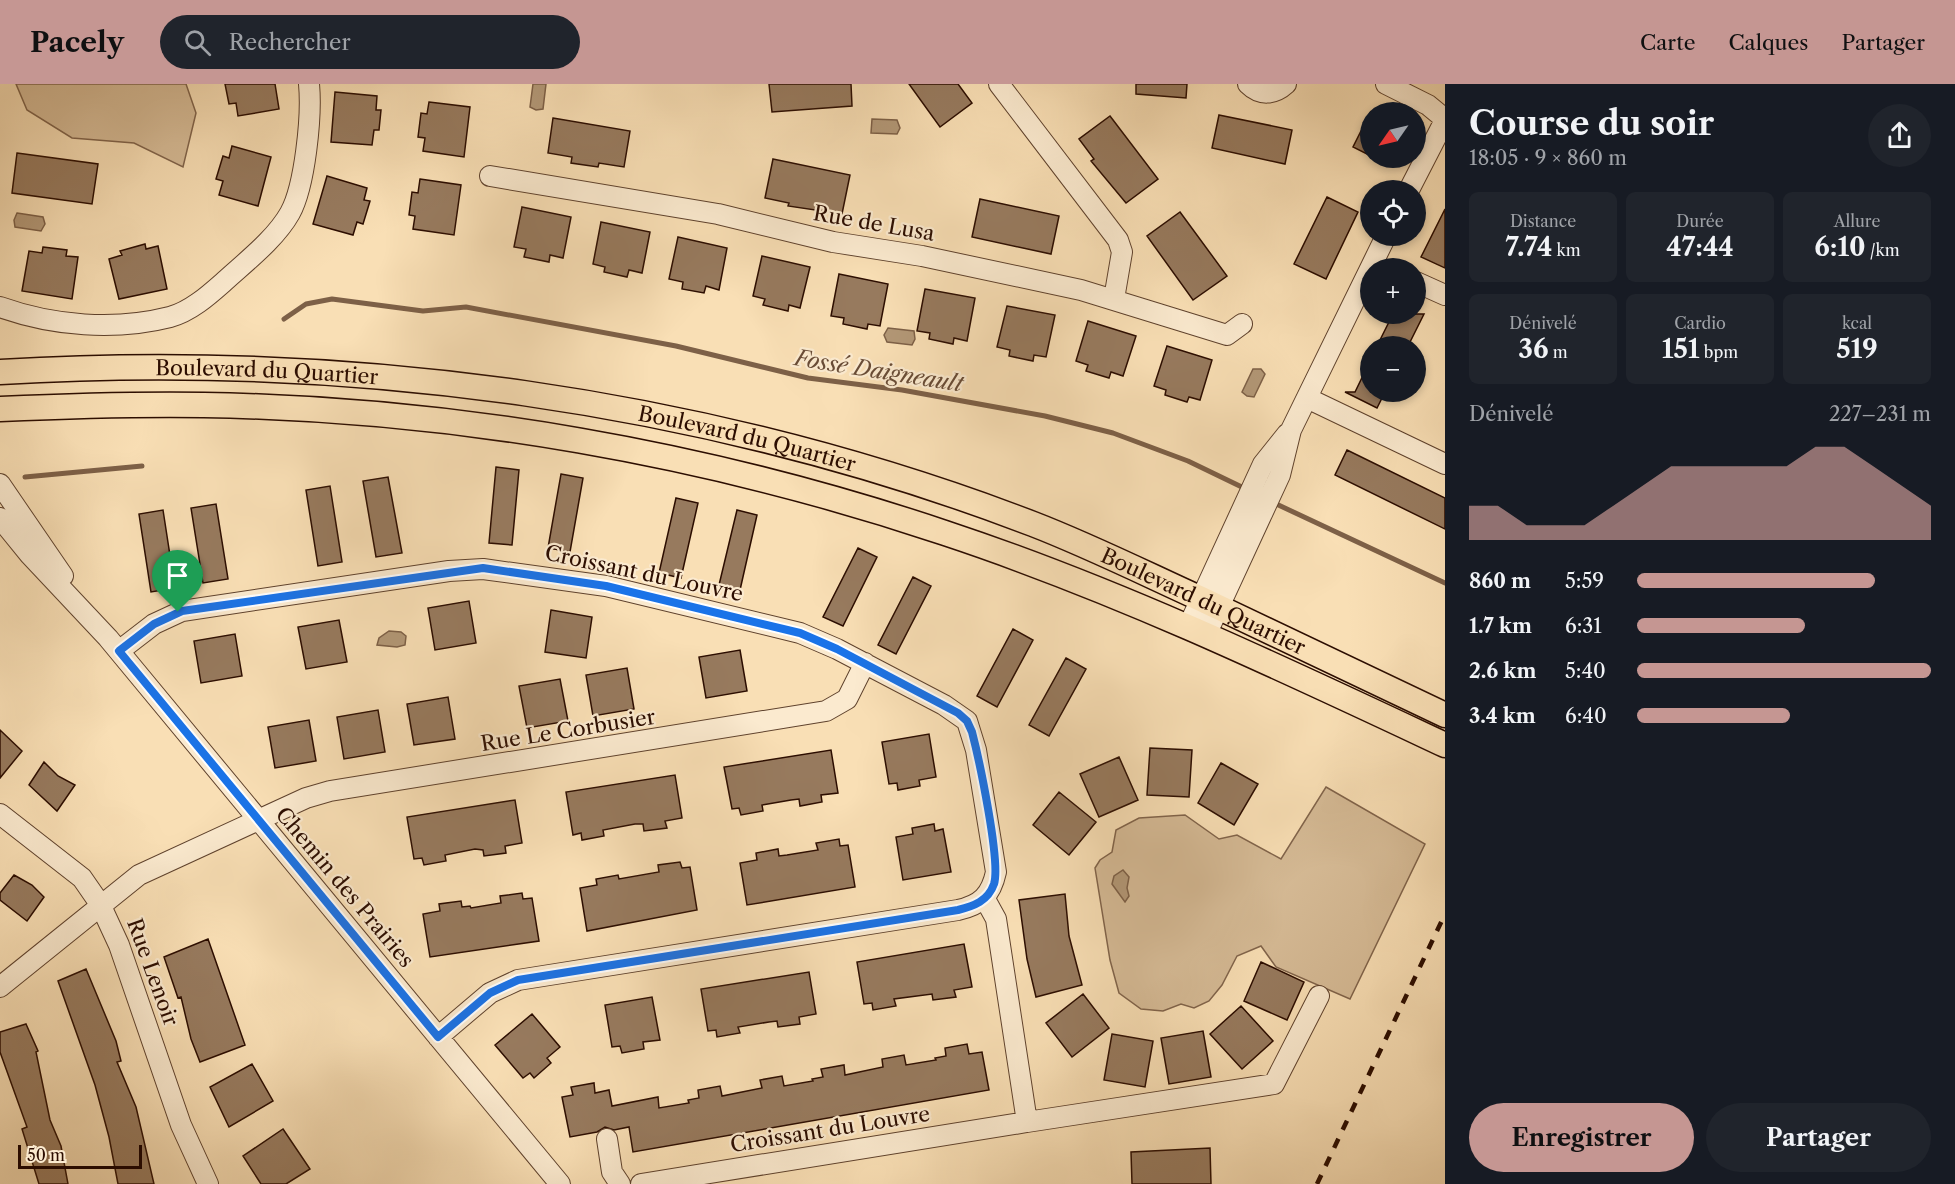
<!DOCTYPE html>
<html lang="fr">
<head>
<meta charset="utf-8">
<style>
  :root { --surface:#171b24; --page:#20242c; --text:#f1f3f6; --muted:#9ea1a6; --accent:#c59692 }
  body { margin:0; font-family:"Libre Caslon Text",serif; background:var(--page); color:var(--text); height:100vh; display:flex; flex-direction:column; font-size:22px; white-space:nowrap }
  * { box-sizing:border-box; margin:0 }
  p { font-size:20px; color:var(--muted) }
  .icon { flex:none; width:33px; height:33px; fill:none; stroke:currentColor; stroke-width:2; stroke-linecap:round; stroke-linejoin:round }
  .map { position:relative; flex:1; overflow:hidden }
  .details { display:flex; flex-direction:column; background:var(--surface); width:510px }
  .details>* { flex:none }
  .needle { width:39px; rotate:236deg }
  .buttons { position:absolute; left:1360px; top:18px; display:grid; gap:12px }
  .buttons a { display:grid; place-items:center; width:66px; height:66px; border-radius:50%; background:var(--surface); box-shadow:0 3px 9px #0003; font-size:30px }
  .scale { position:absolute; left:18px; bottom:15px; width:124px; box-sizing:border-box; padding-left:6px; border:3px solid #2c0d00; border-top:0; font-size:16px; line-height:21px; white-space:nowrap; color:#2c0d00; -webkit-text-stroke:4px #fbeacf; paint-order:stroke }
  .pin { position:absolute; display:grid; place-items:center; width:51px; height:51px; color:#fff; margin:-62px -26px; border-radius:50% 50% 50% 0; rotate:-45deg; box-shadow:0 0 6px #0007 }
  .pin .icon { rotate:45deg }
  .round { display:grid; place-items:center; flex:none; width:63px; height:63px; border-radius:32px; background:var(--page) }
  .overview { display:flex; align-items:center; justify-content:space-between; height:102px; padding:0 24px }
  h1 { font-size:33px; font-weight:700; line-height:45px }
  .metrics { display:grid; grid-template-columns:repeat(3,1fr); gap:9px; height:102px; padding:6px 24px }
  .metrics div { display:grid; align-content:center; border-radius:9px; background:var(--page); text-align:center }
  .metrics b { font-size:26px; font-weight:700 }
  .metrics small { font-size:16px; font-weight:400 }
  .metrics p { font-size:16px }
  .chart { height:168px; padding:12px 24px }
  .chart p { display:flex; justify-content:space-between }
  .chart svg { width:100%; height:108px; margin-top:6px; fill:var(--accent); opacity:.7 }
  .primary-button { display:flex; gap:12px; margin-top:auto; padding:12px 24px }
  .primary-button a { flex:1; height:69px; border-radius:36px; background:var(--accent); color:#111; font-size:24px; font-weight:700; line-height:69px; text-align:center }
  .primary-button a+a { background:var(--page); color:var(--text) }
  ul { padding:0 24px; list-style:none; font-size:20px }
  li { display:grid; grid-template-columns:96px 72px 1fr; align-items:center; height:45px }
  li i { height:15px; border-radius:8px; background:var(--accent) }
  header { display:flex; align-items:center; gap:36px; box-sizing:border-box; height:84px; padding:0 30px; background:var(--accent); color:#111 }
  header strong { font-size:28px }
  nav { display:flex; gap:33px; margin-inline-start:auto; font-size:21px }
  .search { width:420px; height:54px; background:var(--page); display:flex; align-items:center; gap:15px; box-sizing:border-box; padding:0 21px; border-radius:33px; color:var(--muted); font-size:22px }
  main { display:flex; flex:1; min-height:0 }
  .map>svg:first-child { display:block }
  .green { fill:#d6bb96; stroke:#81644b; stroke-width:1.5 }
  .water { fill:#b39877; stroke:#7d6047; stroke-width:1.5 }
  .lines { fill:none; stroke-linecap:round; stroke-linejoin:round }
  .stream { stroke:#7d6047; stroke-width:5 }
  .building { fill:#977a5e; stroke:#2c0d00; stroke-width:1.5 }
  .minor-casing { stroke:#5f422d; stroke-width:22 }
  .major-casing { stroke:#2c0d00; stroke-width:27 }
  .minor { stroke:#fbeacf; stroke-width:20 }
  .major { stroke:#f9dfb5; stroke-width:24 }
  .rail { stroke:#2c0d00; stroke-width:4.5; stroke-dasharray:10 10; stroke-linecap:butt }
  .route-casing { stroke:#fff; stroke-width:12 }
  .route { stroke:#1a73e8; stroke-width:8 }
  .labels { text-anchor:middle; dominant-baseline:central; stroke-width:4.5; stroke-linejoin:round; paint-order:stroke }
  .street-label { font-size:21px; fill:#2c0d00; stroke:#fbeacf }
  .water-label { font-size:22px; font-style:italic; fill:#694c36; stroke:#fbeacf }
</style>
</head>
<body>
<header>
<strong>Pacely</strong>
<div class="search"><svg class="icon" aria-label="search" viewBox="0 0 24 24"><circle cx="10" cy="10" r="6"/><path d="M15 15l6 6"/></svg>Rechercher</div>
<nav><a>Carte</a><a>Calques</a><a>Partager</a></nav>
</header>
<main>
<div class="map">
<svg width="1445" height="1100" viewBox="0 0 1445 1100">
  <rect width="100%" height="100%" fill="#f9dfb5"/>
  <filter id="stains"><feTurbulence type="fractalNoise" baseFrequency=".00333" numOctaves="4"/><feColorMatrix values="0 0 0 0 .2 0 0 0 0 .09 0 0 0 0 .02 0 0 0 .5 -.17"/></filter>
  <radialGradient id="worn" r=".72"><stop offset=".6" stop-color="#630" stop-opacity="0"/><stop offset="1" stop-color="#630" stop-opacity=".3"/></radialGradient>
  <path class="green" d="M16 0H186L196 29 183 83 134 59 72 54 27 26Z
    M1326 703 1425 760 1350 915 1276 883 1261 862 1237 872 1222 901 1209 917 1194 924 1181 920 1163 927 1141 925 1119 909 1110 876 1095 784 1100 776 1112 768 1116 746 1139 734 1185 731 1219 755 1237 751 1281 775Z"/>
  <path class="water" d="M533 0H546L543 25 536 26 530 23Z
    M872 35 897 36 900 44 897 50 871 49Z
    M17 129 43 133 45 140 41 147 15 143 14 136Z
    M888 244 914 247 915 255 912 261 887 258 884 251Z
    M1253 285H1261L1265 290 1254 313 1247 312 1242 308Z
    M389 547 401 548 406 552 405 561 397 563 377 561 379 554Z
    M1123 786 1129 793 1127 804 1129 812 1125 818 1112 800 1114 792Z"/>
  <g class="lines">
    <path class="stream" d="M284 235 306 220 332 215 423 227 466 223 676 262 808 294 902 306 1045 332 1113 349 1188 377 1248 406
      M25 393 142 382
      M1272 418 1445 499"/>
  </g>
  <path class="building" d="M225 0H275L279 25 238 32 236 19 229 20Z
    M769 0H851L852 22 772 28Z
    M909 0H958L972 19 940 43Z
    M1136 0H1187L1186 14 1136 10Z
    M335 8 377 12 376 26H381L379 46H374L372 61 331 58Z
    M429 18 470 23 464 73 423 67 425 54 418 53 421 29 427 30Z
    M1371 27V72L1353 63Z
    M1219 31 1292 46 1285 80 1212 64Z
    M1110 32 1158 95 1126 119 1091 77 1094 75 1079 55Z
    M553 34 630 47 624 83 599 79 598 83 571 79 572 73 548 69Z
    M232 62 271 73 258 122 219 111 223 97 216 95 223 72 229 74Z
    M17 69 98 80 92 120 12 109Z
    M773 75 850 91 842 130 788 122 789 119 765 114Z
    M327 92 367 104 364 116 370 117 363 140 357 138 353 151 313 140Z
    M420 95 461 101 454 151 413 145 415 132 409 131 412 108 418 109Z
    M1327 113 1358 128 1326 195 1294 180Z
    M980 115 1059 132 1051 170 972 153Z
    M522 123 571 133 563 174 550 171 549 178 524 173 526 165 514 163Z
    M1445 125V184L1421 173Z
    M1180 128 1227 192 1193 216 1147 152Z
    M601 138 650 148 642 189 629 186 627 193 604 188 605 183 593 180Z
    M678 153 727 164 719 206 706 202 704 209 682 205 683 198 669 195Z
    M145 160 146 165 158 162 167 205 119 215 109 175 122 171 120 167Z
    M43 163 67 166 66 172 78 173 72 215 22 207 29 167 42 169Z
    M762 172 810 183 800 224 789 221 788 227 763 221 765 215 753 212Z
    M839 190 888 200 880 242 868 240 867 245 843 240 844 234 831 232Z
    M925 205 975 214 967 257 954 254 953 260 929 255 930 249 917 247Z
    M1007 222 1055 231 1046 273 1034 271 1033 277 1009 272 1010 266 997 263Z
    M1393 230H1424L1408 262H1377Z
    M1088 237 1136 252 1123 292 1111 288 1109 294 1086 287 1088 281 1076 277Z
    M1167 262 1212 276 1200 316 1189 313 1187 318 1165 311 1166 306 1154 302Z
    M1371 275V308H1385L1377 324 1345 308H1355Z
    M1347 366 1445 414V445L1335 391Z
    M496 383 519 386 512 461 489 459Z
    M561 390 583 394 570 468 548 464Z
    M388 393 402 469 376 473 363 397Z
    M330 402 342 478 318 482 306 406Z
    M676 414 698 419 681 494 659 489Z
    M216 420 228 495 203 499 191 424Z
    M163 426 175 504 151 508 139 430Z
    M737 426 757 431 740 506 719 501Z
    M858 464 877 473 843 542 823 533Z
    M913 493 931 502 896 570 878 561Z
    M469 517 476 559 435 566 428 524Z
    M551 526 592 533 586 574 545 568Z
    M339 536 347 578 306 585 298 543Z
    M1013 545 1033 556 997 623 977 612Z
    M235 550 242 592 201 599 194 557Z
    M740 566 747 607 706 614 699 573Z
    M1066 574 1086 585 1049 652 1029 641Z
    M627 584 634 625 593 632 586 591Z
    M560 595 568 637 527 644 519 602Z
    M448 613 455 655 414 661 407 620Z
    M378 626 385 668 344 675 337 633Z
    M309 636 316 677 275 684 268 643Z
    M0 646 22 667 0 694Z
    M929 650 936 693 919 696 920 702 898 706 897 699 889 700 882 658Z
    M1150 664 1192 666 1189 713 1147 711Z
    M831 666 838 709 821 711 822 718 800 722 799 715 791 716 762 721 763 727 741 731 739 724 732 725 724 683Z
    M1119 673 1138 716 1099 733 1080 690Z
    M44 678 58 692 75 701 57 727 29 701Z
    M1221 679 1258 700 1234 741 1198 719Z
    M675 691 682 734 665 737 667 744 644 747 643 740H635L603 746 604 752 582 756 581 749 573 751 566 708Z
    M1059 708 1096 738 1069 771 1033 741Z
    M515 716 522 759 505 762 506 769 484 772 483 766 475 765 445 771 446 777 424 781 422 774 414 775 407 733Z
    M934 740 935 747 943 745 951 788 903 796 896 753 913 750 912 744Z
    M839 755 840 762 848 761 855 803 747 821 740 779 757 776 756 769 778 765 779 772 787 771 818 766 816 759Z
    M680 778 682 784 690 783 697 826 587 847 580 804 597 801 596 795 618 791 619 795 659 788 658 781Z
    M14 791 32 801 44 813 27 837 0 816V809Z
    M522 809 523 815 532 814 539 857 430 873 423 830 440 827 439 820 461 817 462 823 470 822 471 824 501 819 500 812Z
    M1065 810 1069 852 1082 901 1036 913 1027 875 1019 816Z
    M208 855 245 961 200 978 191 955 181 913 178 914 164 873Z
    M964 860 972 903 954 906 956 913 933 916 932 910 894 915 896 922 873 926 872 919 864 920 857 878Z
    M1261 878 1304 898 1287 936 1244 917Z
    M86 885 116 957 121 977 117 978 136 1023 154 1100H118L109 1053 95 1001 58 897Z
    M809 888 816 930 799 933 800 940 778 943 777 937 769 938 738 943 740 949 717 953 716 946 708 947 701 905Z
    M1083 910 1109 944 1072 973 1046 939Z
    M652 913 660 956 643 958 644 965 622 969 620 962 612 963 605 921Z
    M1241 922 1273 957 1242 985 1210 950Z
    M532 930 560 963 547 974 551 979 534 994 530 989 523 994 495 961Z
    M26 940 38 967 36 968 50 1036 61 1062 68 1100H39L22 1045 27 1043 0 968V948Z
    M1203 947 1211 993 1169 1000 1161 954Z
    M1112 950 1153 957 1145 1003 1104 996Z
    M967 960 969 970 982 968 989 1006 633 1068 629 1043 614 1046 605 1043 597 1048 570 1053 562 1013 573 1011 571 1003 594 999 595 1009 609 1006 612 1022 658 1013 659 1024 689 1019 688 1016 699 1014 698 1006 720 1002 722 1012 762 1004 760 996 782 992 784 1002 813 997 812 995 823 993 821 985 844 981 845 991 883 983 882 975 904 971 906 981 936 976 935 974 946 972 945 964Z
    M252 980 273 1017 229 1043 210 1003Z
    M283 1045 310 1085 286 1100H261L243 1072Z
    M1210 1064 1211 1100H1132L1131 1068Z"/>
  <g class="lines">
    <defs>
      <path id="minor" d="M999 0 1118 156 1122 168 1114 215
        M1248 0C1260 12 1274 11 1286 0
        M1386 0 1428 21 1445 35
        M490 92 718 130 833 158 922 172 1081 206 1227 251 1242 240
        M1409 106 1445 36
        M1416 198 1445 211
        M0 223C53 242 115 247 170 233 192 227 211 209 227 195 248 176 276 154 290 129 305 102 312 32 309 0
        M1307 314 1445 380
        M0 400 63 492
        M0 434 30 471 108 554 560 1100
        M1188 543 1263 380 1287 350
        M1206 551 1280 391 1291 346 1386 152
        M119 567 154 540 182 527 449 487 483 485 606 502 800 549 837 565 944 621 967 637 976 666 996 788C991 811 981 821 958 826L518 896 490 909 438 953
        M0 730 82 794 100 820 119 861 181 1041 208 1100
        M985 815 996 835 1027 1038 1274 1000 1319 912
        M0 903 139 791 306 714 330 707 826 627 847 615 865 579
        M607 1055 612 1088 620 1100
        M641 1100 1027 1038"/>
      <g id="major">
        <path id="s1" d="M0 288C348 267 707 315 1033 440 1090 462 1144 489 1199 514 1281 553 1363 592 1445 631"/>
        <path d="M0 325C68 322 136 320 204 321 455 325 707 369 945 449 1117 506 1281 584 1445 661"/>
      </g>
    </defs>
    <use href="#minor" class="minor-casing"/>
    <use href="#major" class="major-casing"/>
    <use href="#minor" class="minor"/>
    <use href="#major" class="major"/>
    <path class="rail" d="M1317 1100 1445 830"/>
  </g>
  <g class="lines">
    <defs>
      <path id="route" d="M483 484 606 502 800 549 837 565 958 629 967 637 972 648C979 675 1001 778 994 800 988 817 974 822 958 826L518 896 490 909 438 953 119 567 154 540 182 527Z"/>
    </defs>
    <use href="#route" class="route-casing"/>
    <use href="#route" class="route"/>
  </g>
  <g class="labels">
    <g class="street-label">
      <text transform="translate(874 139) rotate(10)">Rue de Lusa</text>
      <text stroke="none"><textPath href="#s1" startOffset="267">Boulevard du Quartier</textPath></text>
      <text stroke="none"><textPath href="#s1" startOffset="753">Boulevard du Quartier</textPath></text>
      <text transform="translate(644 489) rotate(12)">Croissant du Louvre</text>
      <text stroke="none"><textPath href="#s1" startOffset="1239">Boulevard du Quartier</textPath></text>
      <text transform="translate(568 646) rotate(-9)">Rue Le Corbusier</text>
      <text transform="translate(345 803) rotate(50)">Chemin des Prairies</text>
      <text transform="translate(153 888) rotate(70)">Rue Lenoir</text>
      <text transform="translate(830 1045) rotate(-9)">Croissant du Louvre</text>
    </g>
    <g class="water-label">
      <text transform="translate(879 287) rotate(9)">Fossé Daigneault</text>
    </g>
  </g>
  <rect width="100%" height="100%" filter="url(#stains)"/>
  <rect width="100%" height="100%" fill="url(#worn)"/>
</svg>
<div class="buttons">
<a><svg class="needle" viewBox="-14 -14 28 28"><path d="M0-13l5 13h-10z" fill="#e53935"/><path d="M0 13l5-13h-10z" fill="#9ea1a6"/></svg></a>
<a><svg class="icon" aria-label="locate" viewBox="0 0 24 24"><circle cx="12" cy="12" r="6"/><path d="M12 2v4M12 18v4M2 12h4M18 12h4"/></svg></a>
<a>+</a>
<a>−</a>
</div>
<div class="scale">50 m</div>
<div class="pin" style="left:178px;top:528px;background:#1e9e55"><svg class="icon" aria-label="arrive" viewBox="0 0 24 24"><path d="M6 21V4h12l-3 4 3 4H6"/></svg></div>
</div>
<section class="details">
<div class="overview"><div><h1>Course du soir</h1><p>18:05 · 9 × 860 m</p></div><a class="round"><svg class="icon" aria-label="share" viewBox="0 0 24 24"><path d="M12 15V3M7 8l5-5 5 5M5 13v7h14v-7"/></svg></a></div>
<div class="metrics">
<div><p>Distance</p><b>7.74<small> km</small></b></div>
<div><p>Durée</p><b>47:44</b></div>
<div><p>Allure</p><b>6:10<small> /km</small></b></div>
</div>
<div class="metrics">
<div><p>Dénivelé</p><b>36<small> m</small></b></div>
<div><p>Cardio</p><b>151<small> bpm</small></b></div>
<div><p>kcal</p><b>519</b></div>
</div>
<div class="chart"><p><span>Dénivelé</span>227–231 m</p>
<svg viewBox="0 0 160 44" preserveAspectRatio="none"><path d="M0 44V30L10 30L20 38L30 38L40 38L50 30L60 22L70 14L80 14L90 14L100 14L110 14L120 6L130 6L140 14L150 22L160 30V44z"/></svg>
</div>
<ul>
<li><b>860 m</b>5:59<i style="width:81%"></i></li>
<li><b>1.7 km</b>6:31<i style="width:57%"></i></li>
<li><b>2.6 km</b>5:40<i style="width:100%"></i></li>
<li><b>3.4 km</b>6:40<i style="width:52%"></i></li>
</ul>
<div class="primary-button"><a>Enregistrer</a><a>Partager</a></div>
</section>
</main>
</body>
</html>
